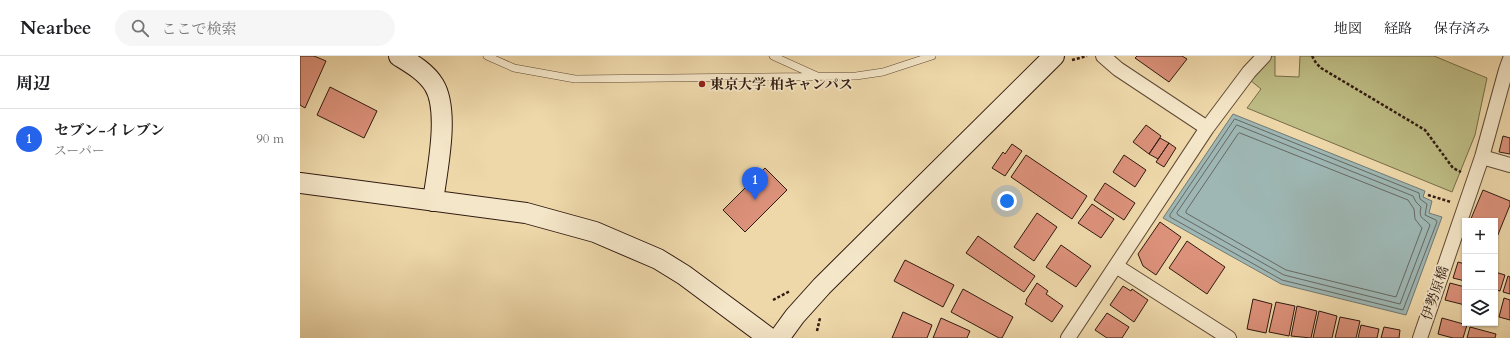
<!DOCTYPE html>
<html lang="ja">
<meta charset="utf-8">
<style>
:root{--surface:#fff;--page:#f6f6f6;--text:#202124;--muted:#757577;--line:#e0e0e0;--accent:#2563eb}
body{margin:0;font-family:Cardo,"Noto Serif JP",serif;background:var(--page);color:var(--text)}
.controls{position:absolute;right:12px;bottom:12px;display:grid;overflow:hidden;border-radius:0px;box-shadow:0 1px 3px #0004}
.controls button{width:36px;height:36px;display:grid;place-items:center;padding:0;border:0;border-bottom:1px solid var(--line);background:var(--surface);color:var(--text);font:20px sans-serif}
.you{position:absolute;left:707px;top:145px;width:14px;height:14px;margin:-10px;border:3px solid #fff;border-radius:50%;background:#1a73e8;box-shadow:0 0 0 6px #1a73e833}
.badge{display:grid;place-items:center;width:26px;height:26px;border-radius:50%;background:var(--accent);color:#fff;font-size:13px;font-weight:700}
.pin{position:absolute;translate:-50% -33px;filter:drop-shadow(0 1px 2px #0008)}
.pin::after{content:'';position:absolute;top:21px;width:14px;height:12px;background:inherit;clip-path:polygon(0 0,100% 0,50% 100%)}
.list{margin:0;padding:0;list-style:none}
h2{display:flex;justify-content:space-between;align-items:center;height:52px;margin:0;padding:0 16px;font-size:17px}
h2 small{font-size:13px;font-weight:400;color:var(--muted)}
.list li{display:grid;grid-template-columns:26px 1fr auto;gap:12px;align-items:center;box-sizing:border-box;height:60px;padding:0 16px;border-top:1px solid var(--line)}
.list b{display:block;font-size:15px;white-space:nowrap}
.list p{margin:0;font-size:13px;white-space:nowrap;color:var(--muted)}
.list em{font-size:13px;font-style:normal;color:var(--muted)}
.icon{flex:none;width:22px;height:22px;fill:none;stroke:currentColor;stroke-width:2;stroke-linecap:round;stroke-linejoin:round}
.map{position:relative;flex:none;width:1210px;height:282px;overflow:hidden}
header{display:flex;align-items:center;gap:24px;box-sizing:border-box;height:56px;padding:0 20px;background:var(--surface);border-bottom:1px solid var(--line)}
header strong{font-size:19px}
nav{display:flex;gap:22px;margin-inline-start:auto;font-size:14px}
.search{width:280px;height:36px;background:var(--page);display:flex;align-items:center;gap:10px;box-sizing:border-box;padding:0 14px;border-radius:22px;color:var(--muted);font-size:15px}
main{display:flex}
aside{flex:1;background:var(--surface)}
.map>svg:first-child{display:block}
</style>
<header>
<strong>Nearbee</strong>
<div class="search"><svg class="icon" aria-label="search" viewBox="0 0 24 24"><circle cx="10" cy="10" r="6"/><path d="M15 15l6 6"/></svg>ここで検索</div>
<nav><a>地図</a><a>経路</a><a>保存済み</a></nav>
</header>
<main>
<aside>
<h2>周辺<small></small></h2>
<ul class="list">
<li><span class="badge">1</span><div><b>セブン-イレブン</b><p>スーパー</p></div><em>90 m</em></li>
</ul>
</aside>
<div class="map">
<svg width="1210" height="282" viewBox="0 0 1210 282">
<rect width="100%" height="100%" fill="#eed8aa"/>
<filter id="stains"><feTurbulence type="fractalNoise" baseFrequency=".005" numOctaves="4"/><feColorMatrix values="0 0 0 0 .2 0 0 0 0 .09 0 0 0 0 .02 0 0 0 .5 -.17"/></filter>
<radialGradient id="worn" r=".72"><stop offset=".6" stop-color="#630" stop-opacity="0"/><stop offset="1" stop-color="#630" stop-opacity=".3"/></radialGradient>
<path fill="#bebd85" stroke="#776c4a" d="M969,0H975V20L999,21L1000,0H1134L1187,22L1175,79L1152,136L947,52L961,33L950,24Z"/>
<path fill="#9eb7b4" stroke="#727872" d="M933,58L1125,135L1123,141L1132,145L1129,157L1142,161L1106,259L981,228L863,162Z"/>
<g fill="none" stroke-linecap="round" stroke-linejoin="round">
<path stroke="#676862" stroke-width="1" d="M935,63L1119,137L1120,143L1127,148L1125,159L1136,164L1137,166L1103,254L982,224L870,161V159Z
M937,69L1113,140L1116,146L1121,151C1118,164 1124,161 1130,169L1100,248L984,219L878,159L877,157Z
M940,77L1108,144L1114,153L1115,163L1122,172L1096,241L986,214L886,157V155L938,78Z"/>
</g>
<path fill="#dc917a" stroke="#301a10" d="M0,0H14L26,5L5,52L0,49Z
M837,0H882L887,3L869,26L835,2Z
M30,31L77,55L64,82L17,59Z
M846,69L861,80L849,98L833,86Z
M1203,80L1210,82V98L1199,96Z
M860,82L869,87L858,103L849,98Z
M869,87L876,92L864,111L856,106Z
M712,88L722,95L705,120L692,112L703,96L705,98Z
M726,99L787,140L772,163L711,121Z
M824,99L846,114L835,131L813,116Z
M465,112L487,134L445,176L423,154Z
M805,127L835,147L824,164L794,144Z
M1183,134L1210,145V149L1197,181L1195,180V165H1170Z
M792,148L814,163L801,182L778,167Z
M737,157L757,171L734,205L714,191Z
M860,166L881,181L856,219L843,210L838,198Z
M678,180L735,220L724,236L666,197Z
M887,185L925,211L907,238L869,212Z
M761,189L791,210L776,231L746,211Z
M605,204L654,229L643,251L594,225Z
M1158,206L1165,208V225L1153,222Z
M1195,216L1205,219L1200,235L1195,234Z
M1208,220L1210,221V238L1203,236Z
M737,227L748,235L746,238L763,250L752,266L725,248L727,245L726,244Z
M1150,227L1165,231V249L1145,244Z
M823,230L831,235L832,233L848,244L834,266L810,249Z
M663,233L713,261L702,282H699L651,256Z
M1204,242L1210,244V264L1199,261Z
M953,243L972,248L966,277L947,273Z
M976,246L995,250L989,280L969,276Z
M997,250L1017,255L1011,282L991,280Z
M1019,255L1037,260L1032,282H1013Z
M603,256L632,269L627,282H592Z
M807,257L829,271L822,282H807L795,274Z
M1040,261L1060,265L1056,282H1035Z
M641,262L670,275L667,282H633Z
M1142,262L1167,269L1163,282H1153L1138,278Z
M1061,269L1079,273L1077,282H1058Z
M1084,271L1100,274L1099,282H1081Z
M1170,271L1196,278L1195,282H1167Z"/>
<g fill="none" stroke-linecap="round" stroke-linejoin="round">
<g stroke="#604a36" stroke-width="8">
<path id="lane" d="M187,0L214,12L275,23L556,20L583,16L632,0
M473,0L517,20"/>
</g>
<g stroke="#604a36" stroke-width="16">
<path id="street" d="M803,0L818,13L907,72
M1182,101L1210,109
M816,210L929,282
M768,282L907,72L949,16L964,0
M1120,282L1182,101L1206,14L1210,3"/>
</g>
<g stroke="#301a10" stroke-width="22">
<path id="secondary" d="M99,0C112,8 126,16 134,29C150,55 137,115 133,145
M0,127L226,157L295,176L358,203L384,219L469,282
M479,282L495,260L522,230L754,0"/>
</g>
<path stroke="#301a10" stroke-width="2.5" stroke-dasharray="3 2" stroke-linecap="butt" d="M1012,0L1016,7L1021,12L1125,74L1153,112L1161,116
M772,4L787,0
M1128,139L1151,146
M473,244L490,235
M517,275L520,262"/>
<use href="#lane" stroke="#f4e6c8" stroke-width="7"/>
<use href="#street" stroke="#f4e6c8" stroke-width="14"/>
<use href="#secondary" stroke="#f4e6c8" stroke-width="20"/>
</g>
<circle fill="#8f2418" stroke="#f4e6c8" stroke-width="1.5" cx="402" cy="28" r="4"/>
<g text-anchor="middle" dominant-baseline="central" stroke-width="3.5" stroke-linejoin="round" paint-order="stroke">
<g font-size="14" font-weight="bold" fill="#301a10" stroke="#f4e6c8" text-anchor="start">
<text x="410" y="28">東京大学 柏キャンパス</text>
</g>
<g font-size="14" fill="#301a10" stroke="#f4e6c8">
<text transform="translate(1135 237) rotate(-71)">伊勢原橋</text>
</g>
</g>
<rect width="100%" height="100%" filter="url(#stains)"/>
<rect width="100%" height="100%" fill="url(#worn)"/>
</svg>
<div class="controls">
<button>+</button>
<button>−</button>
<button><svg class="icon" aria-label="layers" viewBox="0 0 24 24"><path d="M12 4l9 5-9 5-9-5zM3 14l9 5 9-5"/></svg></button>
</div>
<div class="you"></div>
<div class="pin badge" style="left:455px;top:144px">1</div>
</div>
</main>
